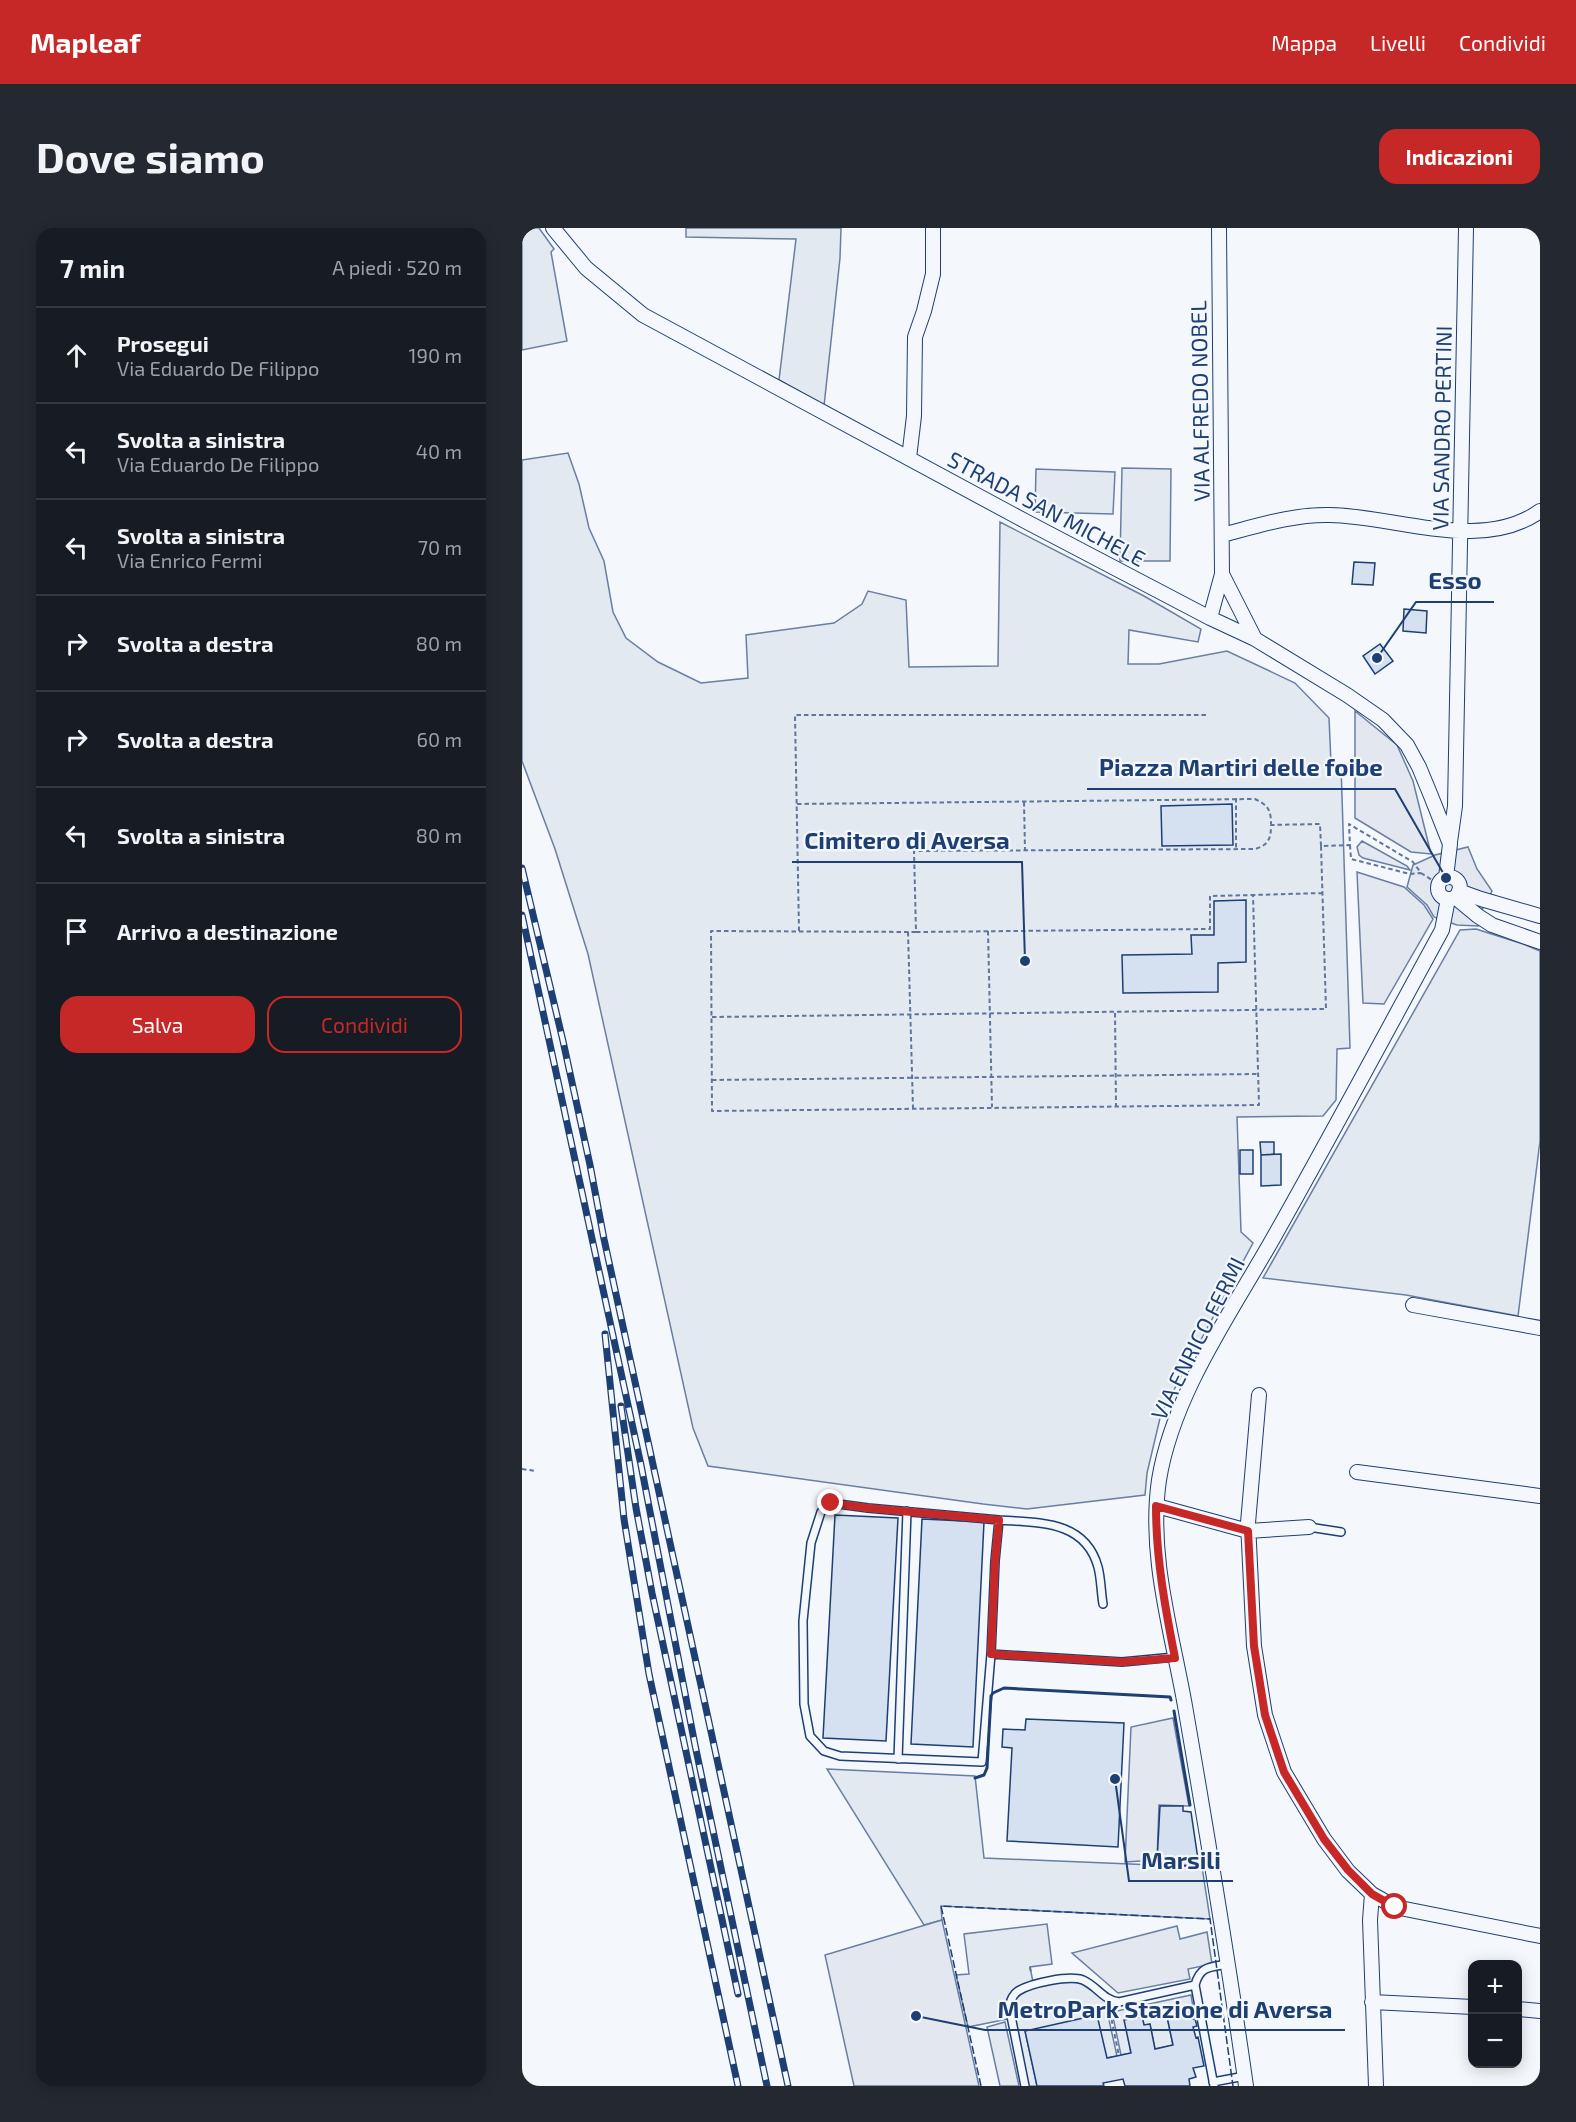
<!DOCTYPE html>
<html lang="it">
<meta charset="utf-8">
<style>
:root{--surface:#171b24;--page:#242831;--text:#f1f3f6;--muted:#9ea1a6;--line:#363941;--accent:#c62828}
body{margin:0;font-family:"Exo 2",sans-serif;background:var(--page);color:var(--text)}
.controls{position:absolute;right:18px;bottom:18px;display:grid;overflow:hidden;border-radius:12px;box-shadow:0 3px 15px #0003}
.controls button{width:54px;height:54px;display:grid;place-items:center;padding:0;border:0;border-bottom:2px solid var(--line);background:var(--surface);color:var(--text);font:30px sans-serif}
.stop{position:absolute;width:18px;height:18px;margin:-14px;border:4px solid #c62828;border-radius:50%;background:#fff}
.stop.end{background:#c62828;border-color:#fff;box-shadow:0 2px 6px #0008}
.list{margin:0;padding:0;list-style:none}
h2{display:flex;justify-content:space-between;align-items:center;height:78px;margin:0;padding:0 24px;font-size:26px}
h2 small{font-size:20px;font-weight:400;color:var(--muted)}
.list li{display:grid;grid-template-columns:39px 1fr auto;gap:18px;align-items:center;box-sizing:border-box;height:96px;padding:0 24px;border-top:2px solid var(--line)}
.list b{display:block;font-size:22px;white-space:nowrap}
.list p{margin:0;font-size:20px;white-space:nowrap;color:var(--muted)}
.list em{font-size:20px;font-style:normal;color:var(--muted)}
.actions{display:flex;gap:12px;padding:18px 24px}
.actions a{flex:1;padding:14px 0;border:2px solid var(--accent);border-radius:18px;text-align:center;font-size:21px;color:var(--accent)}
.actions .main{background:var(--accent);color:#fff}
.icon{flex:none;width:33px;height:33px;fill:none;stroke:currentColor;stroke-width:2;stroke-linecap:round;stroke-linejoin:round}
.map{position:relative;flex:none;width:1018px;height:1858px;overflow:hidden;border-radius:18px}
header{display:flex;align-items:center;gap:36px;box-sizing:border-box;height:84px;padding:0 30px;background:var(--accent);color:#fff}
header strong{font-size:28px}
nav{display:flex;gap:33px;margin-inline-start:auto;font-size:21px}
.intro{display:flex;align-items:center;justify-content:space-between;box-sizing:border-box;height:144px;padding:0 36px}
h1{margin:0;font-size:42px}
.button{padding:15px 27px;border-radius:18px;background:var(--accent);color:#fff;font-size:21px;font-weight:700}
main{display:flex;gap:36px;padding:0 36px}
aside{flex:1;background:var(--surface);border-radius:18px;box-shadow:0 3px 15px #0003}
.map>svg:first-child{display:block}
</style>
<header>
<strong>Mapleaf</strong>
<nav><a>Mappa</a><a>Livelli</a><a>Condividi</a></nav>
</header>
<div class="intro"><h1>Dove siamo</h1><a class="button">Indicazioni</a></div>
<main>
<aside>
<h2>7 min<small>A piedi · 520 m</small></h2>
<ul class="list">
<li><svg class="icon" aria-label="ahead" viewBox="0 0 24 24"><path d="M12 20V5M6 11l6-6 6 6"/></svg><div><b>Prosegui</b><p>Via Eduardo De Filippo</p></div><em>190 m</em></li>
<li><svg class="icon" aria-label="left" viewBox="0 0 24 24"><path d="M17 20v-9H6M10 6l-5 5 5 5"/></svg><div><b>Svolta a sinistra</b><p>Via Eduardo De Filippo</p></div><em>40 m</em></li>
<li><svg class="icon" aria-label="left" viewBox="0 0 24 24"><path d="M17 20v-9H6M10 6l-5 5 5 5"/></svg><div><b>Svolta a sinistra</b><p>Via Enrico Fermi</p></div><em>70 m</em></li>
<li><svg class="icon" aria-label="right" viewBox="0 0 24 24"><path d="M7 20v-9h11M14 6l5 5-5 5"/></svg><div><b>Svolta a destra</b></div><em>80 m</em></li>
<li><svg class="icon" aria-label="right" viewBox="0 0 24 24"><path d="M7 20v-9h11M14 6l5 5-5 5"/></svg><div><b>Svolta a destra</b></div><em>60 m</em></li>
<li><svg class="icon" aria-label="left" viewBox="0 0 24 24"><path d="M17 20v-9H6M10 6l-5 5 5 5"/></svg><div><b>Svolta a sinistra</b></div><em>80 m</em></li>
<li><svg class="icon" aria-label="arrive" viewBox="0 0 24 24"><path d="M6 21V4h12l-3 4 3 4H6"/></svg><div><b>Arrivo a destinazione</b></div></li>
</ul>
<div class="actions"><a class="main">Salva</a><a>Condividi</a></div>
</aside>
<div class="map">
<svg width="1018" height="1858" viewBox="0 0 1018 1858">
<rect width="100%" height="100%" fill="#f4f7fb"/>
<path fill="#e3e9f0" stroke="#687fa3" stroke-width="1.5" d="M0,0H17L32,21L29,24L45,113L0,122Z
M164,0H319L318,30L302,178L257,152L274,11L164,9Z
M46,225L57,256L67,300L82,333L91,384L104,410L136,434L179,455L226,450L224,407L312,395L340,376L346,363L384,372L387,439L476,438L478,294L622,368L679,401L676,414L607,402L606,436H637L705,423L773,455L807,490L809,535L819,537L828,820L815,821L814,872L801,888L715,889L719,1004L731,1015L639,1186L625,1245L623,1267L505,1281L461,1276L186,1238L171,1200L66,726L33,621L0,533V232Z
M600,240L649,241L648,333H598Z
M514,241L593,244L591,286L513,284Z
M840,613L885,638L888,642L841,630L837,627L835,619Z
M954,701L1001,716L1018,723V913L996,1088L884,1067L741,1050L938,702Z
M305,1541L453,1548L462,1630L680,1639L688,1691L419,1678L420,1692L402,1697Z
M525,1696L530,1736L508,1739L511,1754C492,1765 482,1767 486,1791L446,1799L434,1747L447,1746L442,1706Z
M543,1753L558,1755L588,1775L585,1783L595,1828L585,1830L503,1803L515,1858H506L489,1780C497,1758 523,1758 543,1753Z
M669,1767L673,1791L667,1788L664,1779L644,1784L651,1817L633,1821L628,1796L622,1797L620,1788L603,1792L609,1825L599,1827L590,1784Z
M483,1794L497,1858H478L465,1799Z"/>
<path fill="#e3e8f0" stroke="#687fa3" stroke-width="1.5" d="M833,483L875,517L891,553L909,626L889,624L833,590Z
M946,619L955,641L970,663L960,682L956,698L935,697L912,689L905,677L885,659L891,637L913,627Z
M835,644L882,659L902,677L911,691L862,776L841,775Z
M651,1490L667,1578L637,1577L635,1632L603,1634L609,1499Z
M420,1692L457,1858H332L303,1727Z
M655,1698L658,1711L685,1704L690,1736L666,1741L668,1751L596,1765L550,1725Z"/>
<path fill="#d5e0f0" stroke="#1d3f73" stroke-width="1.5" d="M832,334L853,335L851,357L830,356Z
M882,381L905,383L904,405L881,403Z
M858,416L871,433L853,446L841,428Z
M710,576L711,617L640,618L639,578Z
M724,672V734L696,735V764L601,765L600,727L670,726L669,707H692V673Z
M738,914H752V926L739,927Z
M718,922H731V946H718Z
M759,926V957L739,958V927Z
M313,1287L376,1290L364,1513L301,1510Z
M400,1291L462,1294L451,1519L389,1516Z
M504,1491L602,1495L596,1619L485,1613L490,1520L480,1519L481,1501L503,1502Z
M638,1578H661V1583L669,1584L677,1638L631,1636L632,1634H635Z
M665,1779L667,1788L670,1787L671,1791H673L675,1798L671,1799L674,1810L676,1809L682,1838L671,1840L674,1849L667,1851L668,1858H603L601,1851L581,1855L582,1858H515L503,1803L575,1787L585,1830L609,1825L602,1792L620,1788L622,1797L628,1796L633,1821L651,1817L644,1784Z"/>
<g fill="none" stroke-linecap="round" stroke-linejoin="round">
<g stroke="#1d3f73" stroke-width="10">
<path id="service" d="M477,1292C517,1295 563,1292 576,1339C579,1350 579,1364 581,1376
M787,1299L819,1304
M469,1426L460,1534L318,1528L302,1523L288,1508L282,1476L281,1393L289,1315L299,1284L309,1275L346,1280L477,1292L473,1333L469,1426L600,1434L653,1429
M376,1531L385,1283
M691,1854L723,1848
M503,1858L487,1778C489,1772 491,1766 496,1763C509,1755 547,1747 561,1752C575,1758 581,1772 597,1774L673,1757
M692,1858L673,1757C678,1738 688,1739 706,1736"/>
</g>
<g stroke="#1d3f73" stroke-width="16">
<path id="minor" d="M31,0L64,40L121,87L503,293L688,390L733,411L825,467L861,492L885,517L897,539L909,568L928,616L924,649
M387,230L392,188L393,109L402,83L411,46V0
M700,307C735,298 771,286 808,287C873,288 960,325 1018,283
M700,346L733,411
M688,390L700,346L697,0
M928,614L933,578L944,0
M916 660a11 11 0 1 1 22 0a11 11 0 1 1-22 0Z
M937,663L959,671L1018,688
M933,669L956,688L970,697L1018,714
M891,1077L1018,1100
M737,1167L726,1295L732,1418L743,1487L762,1544L802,1611L826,1643L850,1666L873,1679L1018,1708
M835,1244L1018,1268
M635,1278L726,1303L787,1299
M850,1666L848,1692L854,1858
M850,1774L951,1779
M996,1781L1018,1783
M724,1858C706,1731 685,1605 663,1478C650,1404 626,1328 637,1252C651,1165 711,1082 753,1007C810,906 865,803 920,702L926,671"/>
</g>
<path stroke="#5e769c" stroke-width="2" stroke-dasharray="4.5 3" stroke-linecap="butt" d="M714,570V621
M502,574L503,622
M275,576L733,571C746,577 749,582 749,596
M828,617L829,631L888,646L899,645
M799,618L798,596L749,597C749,610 747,617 733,621L392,623L394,704L189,703L190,883L737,877L731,667L801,665
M277,703L273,487H687
M466,703L470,879
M386,704L391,880
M394,704L688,701V668L731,667
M593,785L594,878
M190,789L804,781L799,618L828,617L827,596L891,634L899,645L910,652
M190,852L736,846
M0,1241L14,1243
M508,1739L509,1745
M588,1784L597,1828"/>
<use href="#service" stroke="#f4f7fb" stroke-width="7"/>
<use href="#minor" stroke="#f4f7fb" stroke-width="14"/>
<g stroke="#1d3f73" stroke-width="7">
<path id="rail" d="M0,640L41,813L68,937L82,1011L266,1858
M0,687L119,1237L173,1517L245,1858
M83,1106L102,1291L127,1446L216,1858
M99,1178L114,1280L130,1365L216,1766"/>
</g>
<use href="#rail" stroke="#f4f7fb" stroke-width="4.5" stroke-dasharray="14" stroke-linecap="butt"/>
<path stroke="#1d3f73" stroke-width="1.5" stroke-dasharray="8 3" stroke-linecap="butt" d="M459,1858L419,1678L688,1691L711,1858"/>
<path stroke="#1d3f73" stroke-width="3" d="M652,1483L668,1577
M453,1550L462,1547L465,1540L469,1468L471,1465L482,1460L648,1469L649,1472"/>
</g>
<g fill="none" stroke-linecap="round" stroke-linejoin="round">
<path stroke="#c62828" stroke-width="8" d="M309,1275L346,1280L477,1292L473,1333L469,1426L600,1434L653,1430C643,1379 634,1330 634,1278L726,1303L732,1418L743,1487L762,1544L802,1611L826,1642L850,1666L873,1679"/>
</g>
<g text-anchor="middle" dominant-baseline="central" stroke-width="4.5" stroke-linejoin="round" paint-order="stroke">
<g font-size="22" fill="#1d3f73" stroke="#f4f7fb">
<text transform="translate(677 173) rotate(-91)">VIA ALFREDO NOBEL</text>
<text transform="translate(919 200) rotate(-89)">VIA SANDRO PERTINI</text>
<text transform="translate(525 280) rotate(28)">STRADA SAN MICHELE</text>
<text transform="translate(675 1110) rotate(-63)">VIA ENRICO FERMI</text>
</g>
</g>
<path fill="none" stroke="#1d3f73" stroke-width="2" d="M855 430L894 374H972M924 650L873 561H565M503 733L500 634H270M593 1551L607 1653H711M394 1788L463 1802H823"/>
<g fill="#1d3f73" stroke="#f4f7fb" stroke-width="2">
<circle cx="855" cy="430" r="6"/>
<circle cx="924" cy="650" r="6"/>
<circle cx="503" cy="733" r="6"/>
<circle cx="593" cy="1551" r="6"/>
<circle cx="394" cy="1788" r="6"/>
</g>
<g font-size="24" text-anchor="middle" font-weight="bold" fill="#1d3f73" stroke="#f4f7fb" stroke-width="4.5" stroke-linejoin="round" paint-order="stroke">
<text x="933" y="361">Esso</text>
<text x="719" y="548">Piazza Martiri delle foibe</text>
<text x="385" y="621">Cimitero di Aversa</text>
<text x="659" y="1641">Marsili</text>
<text x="643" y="1790">MetroPark Stazione di Aversa</text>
</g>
</svg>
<div class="controls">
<button>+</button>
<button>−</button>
</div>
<div class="stop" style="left:873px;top:1679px"></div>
<div class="stop end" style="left:309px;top:1275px"></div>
</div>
</main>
